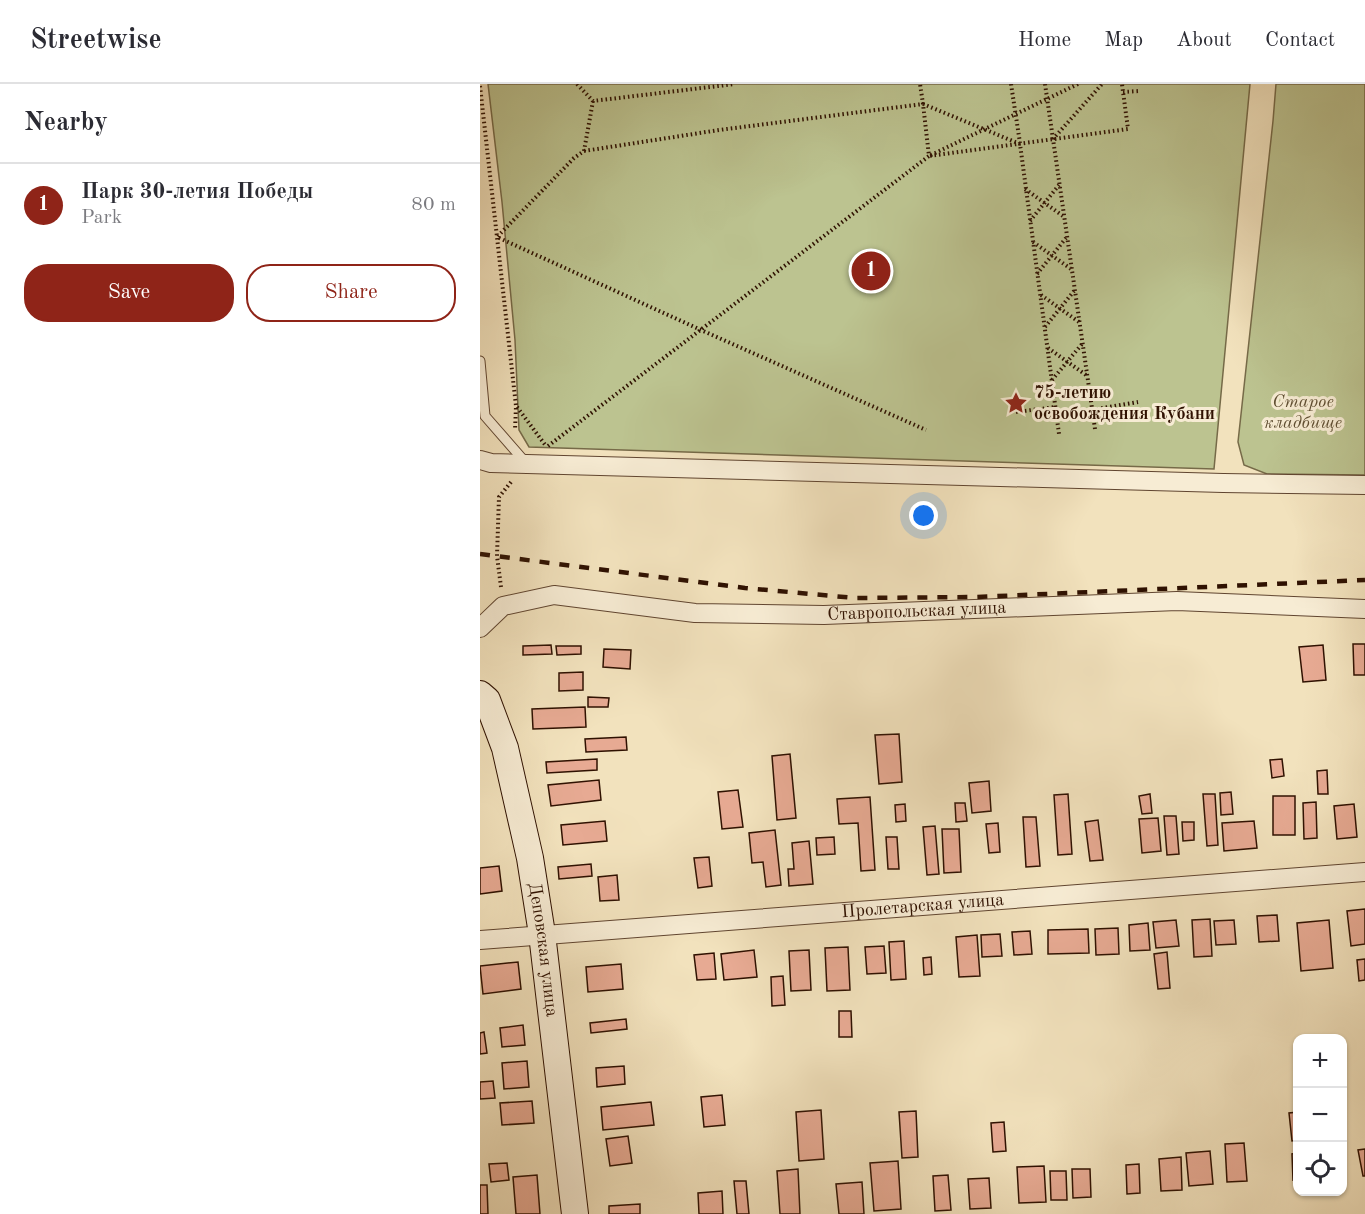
<!DOCTYPE html>
<meta charset="utf-8">
<style>
:root{--surface:#fff;--page:#f2f2f3;--text:#2b2b33;--muted:#7c7c81;--line:#e1e1e2;--accent:#8f2418}
body{margin:0;font-family:"Old Standard TT",serif;background:var(--page);color:var(--text)}
.controls{position:absolute;right:18px;bottom:18px;display:grid;overflow:hidden;border-radius:12px;box-shadow:0 2px 4px #0004}
.controls button{width:54px;height:54px;display:grid;place-items:center;padding:0;border:0;border-bottom:2px solid var(--line);background:var(--surface);color:var(--text);font:30px sans-serif}
.you{position:absolute;left:444px;top:432px;width:21px;height:21px;margin:-15px;border:4px solid #fff;border-radius:50%;background:#1a73e8;box-shadow:0 0 0 9px #1a73e833}
.badge{display:grid;place-items:center;width:39px;height:39px;border-radius:50%;background:var(--accent);color:#fff;font-size:20px;font-weight:700}
.pin{position:absolute;translate:-50% -50%;border:3px solid #fff;box-shadow:0 2px 6px #0006}
.list{margin:0;padding:0;list-style:none}
h2{display:flex;justify-content:space-between;align-items:center;height:78px;margin:0;padding:0 24px;font-size:26px}
h2 small{font-size:20px;font-weight:400;color:var(--muted)}
.list li{display:grid;grid-template-columns:39px 1fr auto;gap:18px;align-items:center;box-sizing:border-box;height:84px;padding:0 24px;border-top:2px solid var(--line)}
.list b{display:block;font-size:22px;white-space:nowrap}
.list p{margin:0;font-size:20px;white-space:nowrap;color:var(--muted)}
.list em{font-size:20px;font-style:normal;color:var(--muted)}
.actions{display:flex;gap:12px;padding:18px 24px}
.actions a{flex:1;padding:14px 0;border:2px solid var(--accent);border-radius:24px;text-align:center;font-size:21px;color:var(--accent)}
.actions .main{background:var(--accent);color:#fff}
.icon{flex:none;width:33px;height:33px;fill:none;stroke:currentColor;stroke-width:2;stroke-linecap:round;stroke-linejoin:round}
.map{position:relative;flex:none;width:885px;height:1130px;overflow:hidden}
header{display:flex;align-items:center;gap:36px;box-sizing:border-box;height:84px;padding:0 30px;background:var(--surface);border-bottom:2px solid var(--line)}
header strong{font-size:28px}
nav{display:flex;gap:33px;margin-inline-start:auto;font-size:21px}
main{display:flex}
aside{flex:1;background:var(--surface)}
.map>svg:first-child{display:block}
</style>
<header>
<strong>Streetwise</strong>
<nav><a>Home</a><a>Map</a><a>About</a><a>Contact</a></nav>
</header>
<main>
<aside>
<h2>Nearby<small></small></h2>
<ul class="list">
<li><span class="badge">1</span><div><b>Парк 30-летия Победы</b><p>Park</p></div><em>80 m</em></li>
</ul>
<div class="actions"><a class="main">Save</a><a>Share</a></div>
</aside>
<div class="map">
<svg width="885" height="1130" viewBox="0 0 885 1130">
<rect width="100%" height="100%" fill="#f2e2bd"/>
<filter id="stains"><feTurbulence type="fractalNoise" baseFrequency=".00333" numOctaves="4"/><feColorMatrix values="0 0 0 0 .2 0 0 0 0 .09 0 0 0 0 .02 0 0 0 .5 -.17"/></filter>
<radialGradient id="worn" r=".72"><stop offset=".6" stop-color="#630" stop-opacity="0"/><stop offset="1" stop-color="#630" stop-opacity=".3"/></radialGradient>
<path fill="#bcc390" stroke="#766a48" stroke-width="1.5" d="M8,0H770L734,385L49,363L39,346L35,256L22,118Z
M796,0H885V391L787,390L764,381L758,358L793,37Z"/>
<path fill="#e7aa93" stroke="#2f1101" stroke-width="1.5" d="M873,560H885V591H874Z
M71,561L72,570L43,571V562Z
M843,561L846,596L823,598L819,563Z
M76,562H101V570L77,571Z
M124,565L151,566L150,585L123,583Z
M103,588V606L79,607V589Z
M108,613L129,614L128,623H108Z
M105,623L106,643L53,645L52,625Z
M419,650L422,698L399,700L395,651Z
M146,653L147,666L106,668L105,655Z
M310,670L316,734L297,736L292,672Z
M117,675V686L67,689L66,678Z
M802,675L804,692L792,694L790,676Z
M847,686L848,710H838L837,687Z
M119,696L121,716L71,722L68,701Z
M509,697L511,727L492,729L489,699Z
M258,706L263,743L242,745L238,708Z
M751,708L753,730L741,731L740,709Z
M588,710L592,770L578,771L574,711Z
M670,710L672,729L662,730L659,712Z
M723,710H735L738,761L727,762Z
M793,712H815V751H793Z
M390,713L395,786L381,787L378,739L359,740L357,715Z
M836,718L837,754L824,755L823,719Z
M475,719H485L487,737L476,738Z
M425,720L426,737L416,738L415,721Z
M874,720L877,753L857,755L854,722Z
M684,732H696L699,770L687,771Z
M543,733H556L560,782L546,783Z
M678,734L681,767L662,769L659,735Z
M618,736L623,776L610,777L605,738Z
M125,737L127,757L83,761L81,741Z
M774,737L777,764L744,767L742,739Z
M702,738H714V756L703,757Z
M518,739L520,768L509,769L506,740Z
M455,742L459,790L447,791L443,743Z
M462,745H479L481,788L464,789Z
M295,746L301,801L286,803L283,778L272,779L269,749Z
M354,753L355,770L337,771L336,754Z
M406,753H417L419,785H408Z
M329,757L333,800L309,802L308,785H314L312,759Z
M229,773L232,802L218,804L214,774Z
M111,780L112,792L79,795L78,783Z
M19,782L22,807L0,810V784Z
M137,791L139,816L120,817L118,793Z
M885,825V860L871,862L867,827Z
M797,831L799,857L779,858L777,832Z
M730,835L732,872L714,873L712,836Z
M696,836L699,862L676,864L673,838Z
M754,836L756,860L736,861L734,837Z
M849,836L853,884L821,887L817,839Z
M668,839L670,866L650,867L649,841Z
M638,844L639,870L616,871L615,845Z
M608,845L609,869L568,870V846Z
M550,847L552,870L534,871L532,848Z
M520,850L522,872L502,873L501,851Z
M497,851L500,892L479,893L476,853Z
M424,857L426,895L411,896L409,858Z
M404,862L406,889L387,890L385,863Z
M368,863L370,906L347,907L345,864Z
M274,866L277,893L244,896L241,870Z
M329,866L331,906L311,907L309,867Z
M687,868L690,904L678,905L674,870Z
M234,869L236,895L217,896L214,871Z
M451,873L452,890L444,891L443,874Z
M885,875V896L879,897L877,876Z
M38,878L41,905L3,910L0,882Z
M141,880L143,905L108,908L106,883Z
M303,892L305,921L292,922L291,893Z
M359,927H371L372,953H359Z
M146,935L147,945L111,949L110,939Z
M43,941L45,961L22,963L20,944Z
M4,948L7,969L0,970V949Z
M47,977L49,1003L24,1005L22,979Z
M144,982L145,1000L117,1003L116,984Z
M13,997L15,1014L0,1015V998Z
M242,1011L245,1041L224,1043L221,1013Z
M52,1017L54,1039L22,1041L20,1019Z
M171,1018L174,1041L123,1046L121,1023Z
M341,1026L344,1075L319,1077L316,1028Z
M436,1027L438,1073L422,1074L419,1028Z
M818,1028V1056L812,1057L809,1029Z
M524,1038L526,1067L513,1068L511,1039Z
M148,1052L152,1079L130,1082L126,1055Z
M764,1059L767,1097L747,1098L745,1060Z
M885,1065V1092H883L878,1066Z
M730,1067L733,1100L709,1102L706,1069Z
M818,1069V1095L813,1096L812,1070Z
M701,1073L702,1106L681,1107L679,1075Z
M418,1077L421,1125L394,1127L390,1079Z
M27,1079L29,1096L11,1098L9,1080Z
M659,1080L660,1109L647,1110L646,1081Z
M564,1082L566,1118L539,1119L537,1083Z
M318,1085L320,1130H300L297,1087Z
M592,1085H610L611,1113L593,1114Z
M570,1087H586L587,1116H571Z
M57,1091L60,1130H36L33,1093Z
M468,1091L471,1126L455,1127L453,1092Z
M509,1094L511,1124L490,1125L488,1095Z
M254,1097H266L269,1130H257Z
M382,1098L384,1130H359L356,1100Z
M0,1101H7L8,1130H0Z
M242,1107L243,1130H219L218,1109Z
M160,1120V1130H129V1122Z"/>
<g fill="none" stroke-linecap="round" stroke-linejoin="round">
<g stroke="#604530" stroke-width="11">
<path id="service" d="M0,277L5,332L46,379"/>
</g>
<g stroke="#604530" stroke-width="20">
<g id="minor">
<path d="M0,376L11,379L47,380L743,399L885,401"/>
<path id="s1" d="M0,544L23,522L74,511L215,529L344,531L697,517L885,525"/>
<path id="s2" d="M0,856L885,788"/>
</g>
</g>
<g stroke="#2f1101" stroke-width="28">
<g id="secondary">
<path id="s3" d="M0,610L7,616L25,664L50,774L62,850L95,1130"/>
</g>
</g>
<path stroke="#2f1101" stroke-width="4" stroke-dasharray="1.5 3" stroke-linecap="butt" d="M97,0L113,17L255,0
M531,0L540,59
M565,0L573,55
M598,0L449,72L648,45L642,0
M0,2L36,322L35,346
M643,8L659,7
M113,17L104,67L94,74L17,153L221,246L446,346
M104,67L239,46L443,20L440,0
M545,105L583,132
M550,137L579,101
M553,158L591,185
M557,190L586,154
M561,211L599,238
M565,243L594,207
M568,264L606,291
M572,296L602,260
M37,323L66,362
M536,328L576,323
M577,332L658,318
M615,345L573,55L622,0
M68,362L449,72L443,20L540,60L579,350
M21,503L17,472L19,413L31,398"/>
<use href="#service" stroke="#f7ecd4" stroke-width="9"/>
<use href="#minor" stroke="#f7ecd4" stroke-width="18"/>
<use href="#secondary" stroke="#f7ecd4" stroke-width="26"/>
<path stroke="#2f1101" stroke-width="4.5" stroke-dasharray="10 10" stroke-linecap="butt" d="M0,470L265,504L375,514L497,513L885,496"/>
</g>
<defs>
<g id="sight-bare" transform="scale(1.8)"><path d="M0-6L1.8-2.2L6-1.7L2.9 1.2L3.7 5.4L0 3.3L-3.7 5.4L-2.9 1.2L-6-1.7L-1.8-2.2Z" fill="#8f2418" stroke="#f7ecd4" stroke-width="2.5" paint-order="stroke"/></g>
</defs>
<g fill-rule="evenodd">
<use href="#sight-bare" x="536" y="319"/>
</g>
<g text-anchor="middle" dominant-baseline="central" stroke-width="6" stroke-linejoin="round" paint-order="stroke">
<g font-size="18" font-weight="bold" fill="#2f1101" stroke="#f7ecd4" text-anchor="start">
<text x="554" y="309">75-летию<tspan x="554" dy="21">освобождения Кубани</tspan></text>
</g>
<g font-size="18" font-style="italic" fill="#604f33" stroke="#f7ecd4">
<text x="823" y="318">Старое<tspan x="823" dy="21">кладбище</tspan></text>
</g>
<g font-size="18" fill="#2f1101" stroke="#f7ecd4">
<text stroke="none"><textPath href="#s1" startOffset="448">Ставропольская улица</textPath></text>
<text stroke="none"><textPath href="#s2" startOffset="444">Пролетарская улица</textPath></text>
<text stroke="none"><textPath href="#s3" startOffset="266">Деповская улица</textPath></text>
</g>
</g>
<rect width="100%" height="100%" filter="url(#stains)"/>
<rect width="100%" height="100%" fill="url(#worn)"/>
</svg>
<div class="controls">
<button>+</button>
<button>−</button>
<button><svg class="icon" aria-label="locate" viewBox="0 0 24 24"><circle cx="12" cy="12" r="6"/><path d="M12 2v4M12 18v4M2 12h4M18 12h4"/></svg></button>
</div>
<div class="you"></div>
<div class="pin badge" style="left:391px;top:187px">1</div>
</div>
</main>
